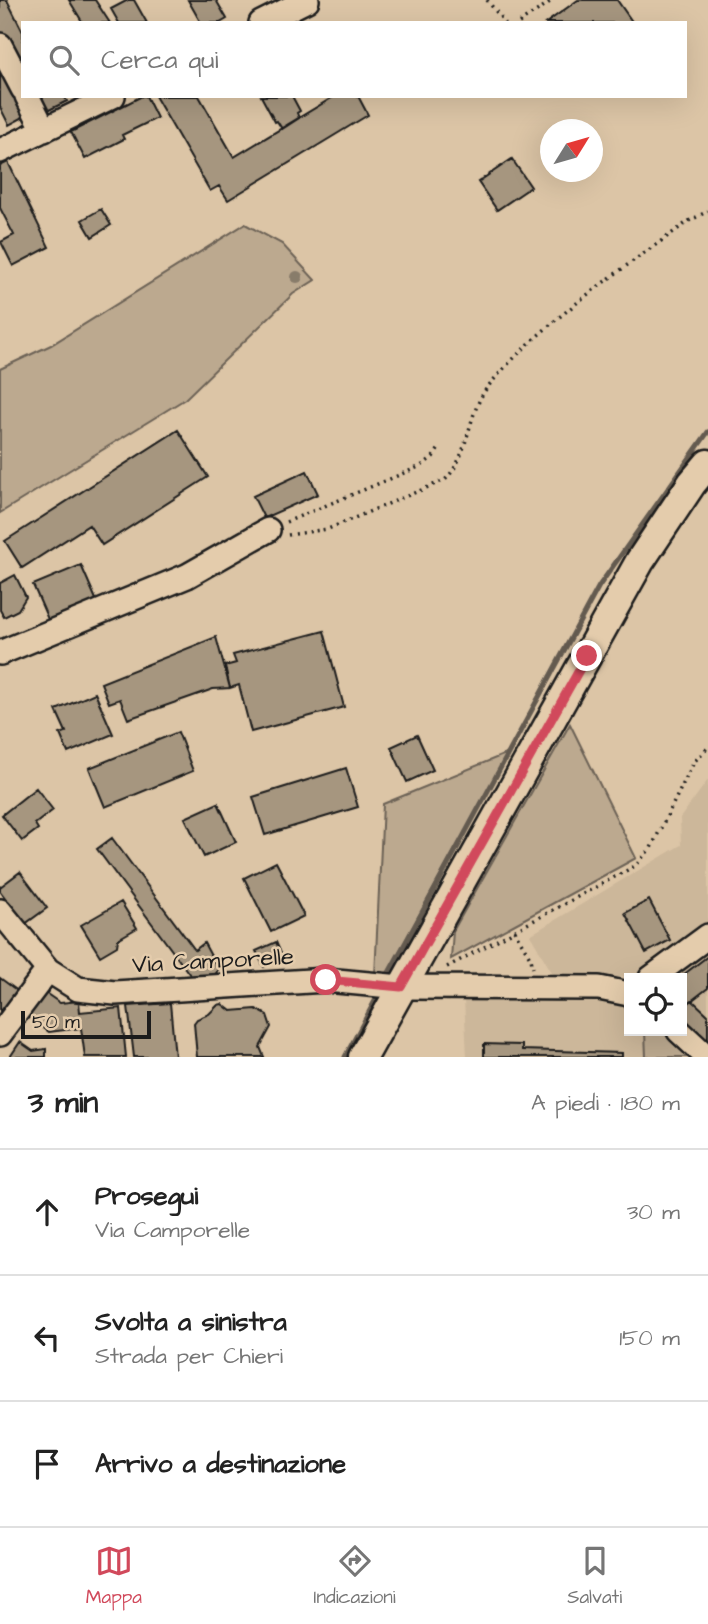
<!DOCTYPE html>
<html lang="it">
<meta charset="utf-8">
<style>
:root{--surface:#fff;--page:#f6f6f6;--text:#222;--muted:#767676;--line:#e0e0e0;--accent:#d1495b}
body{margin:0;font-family:"Architects Daughter",sans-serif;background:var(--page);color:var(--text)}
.controls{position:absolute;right:21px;bottom:21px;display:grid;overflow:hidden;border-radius:0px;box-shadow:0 7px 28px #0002}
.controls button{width:63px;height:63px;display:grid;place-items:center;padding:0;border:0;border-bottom:2px solid var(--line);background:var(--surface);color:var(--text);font:35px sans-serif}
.compass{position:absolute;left:540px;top:119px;width:63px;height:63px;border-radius:50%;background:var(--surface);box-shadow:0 7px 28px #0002;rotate:53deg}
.scale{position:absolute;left:21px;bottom:18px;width:130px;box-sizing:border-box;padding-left:7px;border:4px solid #1c1c1c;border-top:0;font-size:19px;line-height:24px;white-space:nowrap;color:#1c1c1c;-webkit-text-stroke:5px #e4ccac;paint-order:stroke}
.stop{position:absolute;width:21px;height:21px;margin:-16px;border:5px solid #d1495b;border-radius:50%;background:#fff}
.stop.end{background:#d1495b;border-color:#fff;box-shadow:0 2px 7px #0008}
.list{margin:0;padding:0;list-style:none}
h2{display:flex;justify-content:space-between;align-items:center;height:91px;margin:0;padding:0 28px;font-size:30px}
h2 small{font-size:23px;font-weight:400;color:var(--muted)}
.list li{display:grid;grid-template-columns:46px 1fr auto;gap:21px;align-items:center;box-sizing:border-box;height:126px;padding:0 28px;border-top:2px solid var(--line)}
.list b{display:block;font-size:26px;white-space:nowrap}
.list p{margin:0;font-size:23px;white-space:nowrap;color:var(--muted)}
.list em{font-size:23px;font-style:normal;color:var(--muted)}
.icon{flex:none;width:38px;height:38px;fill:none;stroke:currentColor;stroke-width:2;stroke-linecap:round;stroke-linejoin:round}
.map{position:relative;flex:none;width:708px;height:1057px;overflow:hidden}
.search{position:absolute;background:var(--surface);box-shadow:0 7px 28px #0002;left:21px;right:21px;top:21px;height:77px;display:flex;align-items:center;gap:18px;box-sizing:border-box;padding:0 24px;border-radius:0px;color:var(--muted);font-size:26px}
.sheet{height:469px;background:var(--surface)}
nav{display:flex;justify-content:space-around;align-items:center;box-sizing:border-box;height:98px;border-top:2px solid var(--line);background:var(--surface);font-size:19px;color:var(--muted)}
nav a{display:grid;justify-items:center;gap:4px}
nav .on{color:var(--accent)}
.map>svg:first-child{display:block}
</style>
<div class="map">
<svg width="708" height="1057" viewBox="0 0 708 1057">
<rect width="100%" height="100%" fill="#dcc5a6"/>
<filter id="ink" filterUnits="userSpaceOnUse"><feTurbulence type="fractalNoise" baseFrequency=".0143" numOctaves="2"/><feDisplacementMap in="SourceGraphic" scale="14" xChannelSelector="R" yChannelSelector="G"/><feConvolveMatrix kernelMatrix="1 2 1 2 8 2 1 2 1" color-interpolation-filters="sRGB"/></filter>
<g filter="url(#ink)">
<path fill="#ccb79a" d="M708,780V1048L682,1023V978L554,976L530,935L681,845L680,818Z
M464,999L594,1001L629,1008V1031H645L646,1057H467Z"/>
<path fill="#bca98f" stroke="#6c6256" stroke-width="2" d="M245,224L282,244L315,280L293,294L185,399L0,513V369L51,345Z
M570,724L636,858L451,959L453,931Z
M508,753L387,973L375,976L383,804Z
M645,1031H671L697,1057H646Z"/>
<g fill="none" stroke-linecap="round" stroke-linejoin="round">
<path stroke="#635a50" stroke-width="5" d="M391,970L599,586L708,432
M345,1057L376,999"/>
</g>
<path fill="#a6967f" stroke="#1c1c1c" stroke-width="2" d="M0,0H7L23,32V82L0,37Z
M69,0H95L110,23H83Z
M128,0H134L147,23H119L111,9Z
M188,0H216L227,19L220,23H201Z
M578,0H617L633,23H546Z
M0,52L31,113L9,125L0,107Z
M30,96H64L67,101L39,115Z
M142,96H146L157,118L122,135L124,139L85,159L71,132Z
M155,96H199L234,157L335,96H358L368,115L228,200L219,186L210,191Z
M261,96H292L300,111L297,113L299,118L282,129L277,121L275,122Z
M512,159L531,187L497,210L478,182Z
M8,162L49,247L13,266L1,242L14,235L0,208V166Z
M101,209L111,225L92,237L82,220Z
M178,430L208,477L102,545L89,525L22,568L5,541Z
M307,471L318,494L264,518L253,496Z
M81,565L98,604L50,624L33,585Z
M15,575L26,597L18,610L4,617L0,610V583Z
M324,631L344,707L251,732L239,685L230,688L225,666L236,663L233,655Z
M216,637L230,688L213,689L128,719L120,699L109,703L101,683Z
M95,693L113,734L68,753L60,734L66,732L56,710Z
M178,732L193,771L105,807L89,768Z
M417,735L433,770L407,782L391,747Z
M346,768L358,807L265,835L253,797Z
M36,788L53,810L35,824L38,829L22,841L2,815Z
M218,803L236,842L204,857L185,818Z
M112,838L195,950L204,943L218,969L214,978L193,979L97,849Z
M276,862L304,916L271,932L244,878Z
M20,872L47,908L25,924L0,891V887Z
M649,900L670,940L646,953L625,913Z
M121,902L137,928L118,939L117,946L100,956L81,925Z
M276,942L283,958L264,967L256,951Z
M708,956V988L682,1008V978H679Z
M0,978L19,992L0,1016Z
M44,992L60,1003L79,1001L80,1012L121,1008L126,1057H85L81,1028L49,1032L27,1016Z
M692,1000L708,1015V1044L682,1020V1008Z
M170,1003L175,1057H134L128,1006Z
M222,1004L231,1011L256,1009L267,1015L271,1027L260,1047L264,1057H197L194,1023L197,1019L209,1014L218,1005Z
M20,1042L33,1051L46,1049V1057H10Z
M484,1044L522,1045V1050L622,1053V1057H484Z"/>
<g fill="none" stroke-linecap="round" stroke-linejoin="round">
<g stroke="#1c1c1c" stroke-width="28">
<path id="minor" d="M261,23L307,0
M0,45L23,89
M27,96L44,130
M0,151L113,96
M0,653L187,576L268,530
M0,911L48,970L78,989L115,993L326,980L401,987L599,988L629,994
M651,978L708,936
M679,1031L707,1057
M0,1034L48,970"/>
</g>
<g stroke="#1c1c1c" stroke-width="33">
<path id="major" d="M363,1057L640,561L692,483L708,464"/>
</g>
<path stroke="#1c1c1c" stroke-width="3.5" stroke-dasharray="2 5" stroke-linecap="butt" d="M487,0L505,23
M519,23L553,0
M286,522L421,466L433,457L440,447
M288,535L328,529L445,480C471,454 466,412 490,384C546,319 620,271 689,221L708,211
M514,930L531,959L533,968
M447,967L635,866L651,848L694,762L708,747"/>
<use href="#minor" stroke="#e4ccac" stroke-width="23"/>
<use href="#major" stroke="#e4ccac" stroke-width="28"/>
</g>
<circle fill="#887b6a" cx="297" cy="277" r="6"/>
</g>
<g fill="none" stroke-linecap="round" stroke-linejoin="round" filter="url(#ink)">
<path stroke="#d1495b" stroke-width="9" d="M326,980L401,987L587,656"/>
</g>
<g text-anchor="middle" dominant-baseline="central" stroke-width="5" stroke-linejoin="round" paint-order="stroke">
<g font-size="24" fill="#1c1c1c" stroke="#e4ccac">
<text transform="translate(213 961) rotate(-3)">Via Camporelle</text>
</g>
</g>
</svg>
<div class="controls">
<button><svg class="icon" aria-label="locate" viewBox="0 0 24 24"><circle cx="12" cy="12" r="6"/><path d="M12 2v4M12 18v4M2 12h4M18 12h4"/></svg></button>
</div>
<svg class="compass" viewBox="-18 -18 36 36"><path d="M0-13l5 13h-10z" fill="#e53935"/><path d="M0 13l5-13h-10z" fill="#767676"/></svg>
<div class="scale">50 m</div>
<div class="stop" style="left:326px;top:980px"></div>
<div class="stop end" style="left:587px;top:656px"></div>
<div class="search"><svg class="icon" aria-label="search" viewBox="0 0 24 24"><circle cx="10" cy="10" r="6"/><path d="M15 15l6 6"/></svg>Cerca qui</div>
</div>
<section class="sheet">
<h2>3 min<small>A piedi · 180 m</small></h2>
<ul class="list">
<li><svg class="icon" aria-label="ahead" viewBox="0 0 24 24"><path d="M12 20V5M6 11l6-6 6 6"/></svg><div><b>Prosegui</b><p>Via Camporelle</p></div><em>30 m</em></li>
<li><svg class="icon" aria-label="left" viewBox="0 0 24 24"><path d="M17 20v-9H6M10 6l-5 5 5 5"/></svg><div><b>Svolta a sinistra</b><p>Strada per Chieri</p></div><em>150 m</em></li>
<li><svg class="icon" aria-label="arrive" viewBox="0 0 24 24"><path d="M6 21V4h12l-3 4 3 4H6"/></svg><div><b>Arrivo a destinazione</b></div></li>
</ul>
</section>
<nav>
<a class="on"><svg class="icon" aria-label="map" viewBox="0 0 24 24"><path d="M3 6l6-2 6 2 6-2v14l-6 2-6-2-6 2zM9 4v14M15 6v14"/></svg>Mappa</a>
<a><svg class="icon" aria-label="directions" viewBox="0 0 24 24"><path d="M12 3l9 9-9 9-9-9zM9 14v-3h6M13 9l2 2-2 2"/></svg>Indicazioni</a>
<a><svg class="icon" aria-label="saved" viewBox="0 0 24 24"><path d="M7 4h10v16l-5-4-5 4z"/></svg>Salvati</a>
</nav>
